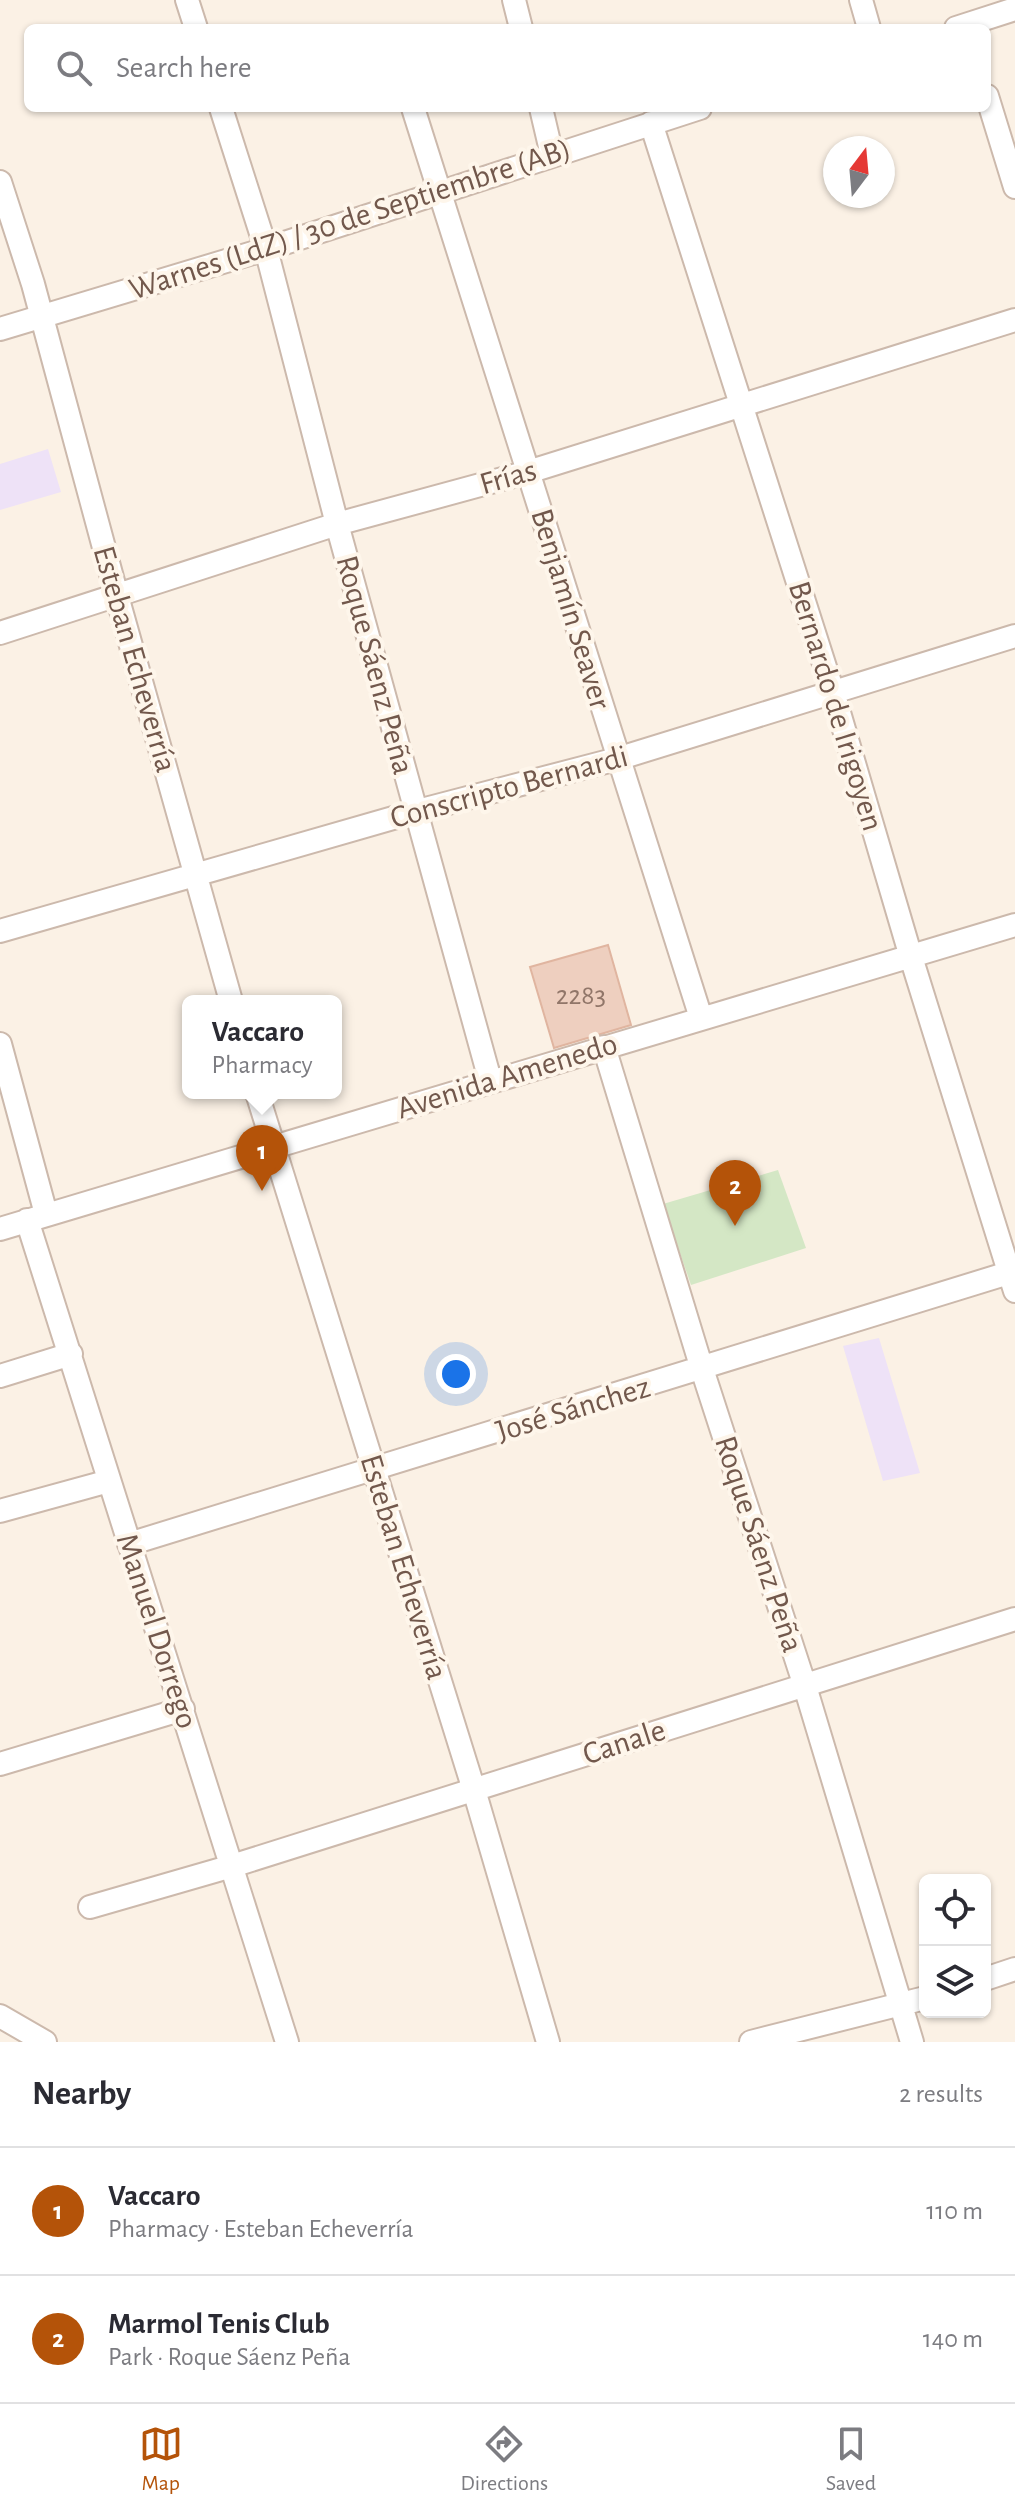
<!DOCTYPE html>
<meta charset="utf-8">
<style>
:root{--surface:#fff;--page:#f2f2f3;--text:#2b2b33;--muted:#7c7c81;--line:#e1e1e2;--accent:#b45309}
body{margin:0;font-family:"Alegreya Sans",sans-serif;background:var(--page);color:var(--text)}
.controls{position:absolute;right:24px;bottom:24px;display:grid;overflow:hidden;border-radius:12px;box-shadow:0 2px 6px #0004}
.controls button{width:72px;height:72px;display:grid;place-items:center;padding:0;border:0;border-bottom:2px solid var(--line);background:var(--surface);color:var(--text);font:40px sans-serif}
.compass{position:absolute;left:823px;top:136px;width:72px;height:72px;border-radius:50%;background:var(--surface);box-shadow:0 2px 6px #0004;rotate:16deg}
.you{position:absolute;left:456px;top:1374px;width:28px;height:28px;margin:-20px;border:6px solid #fff;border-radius:50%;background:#1a73e8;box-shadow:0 0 0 12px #1a73e833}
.badge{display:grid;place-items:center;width:52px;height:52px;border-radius:50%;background:var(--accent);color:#fff;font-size:26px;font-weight:700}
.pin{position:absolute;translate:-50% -66px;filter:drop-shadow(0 2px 4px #0008)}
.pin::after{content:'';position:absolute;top:42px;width:28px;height:24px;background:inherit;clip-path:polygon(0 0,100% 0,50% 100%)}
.popup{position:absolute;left:182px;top:995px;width:160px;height:104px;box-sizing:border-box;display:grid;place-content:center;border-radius:12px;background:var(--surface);filter:drop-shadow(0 2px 6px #0005);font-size:26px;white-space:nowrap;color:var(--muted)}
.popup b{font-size:30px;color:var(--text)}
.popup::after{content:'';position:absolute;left:50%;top:100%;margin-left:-16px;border:16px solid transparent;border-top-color:var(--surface)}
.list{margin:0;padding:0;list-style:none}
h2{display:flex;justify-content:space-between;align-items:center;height:104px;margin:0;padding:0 32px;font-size:34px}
h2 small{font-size:26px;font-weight:400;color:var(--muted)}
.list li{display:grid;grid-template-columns:52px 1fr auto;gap:24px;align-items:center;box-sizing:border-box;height:128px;padding:0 32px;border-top:2px solid var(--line)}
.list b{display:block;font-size:30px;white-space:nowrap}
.list p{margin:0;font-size:26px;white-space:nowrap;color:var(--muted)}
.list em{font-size:26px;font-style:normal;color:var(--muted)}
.icon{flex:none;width:44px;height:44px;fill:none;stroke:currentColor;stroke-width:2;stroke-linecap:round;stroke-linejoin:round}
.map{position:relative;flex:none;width:1015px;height:2042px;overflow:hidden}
.search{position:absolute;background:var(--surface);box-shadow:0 2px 6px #0004;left:24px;right:24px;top:24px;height:88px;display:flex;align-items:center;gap:20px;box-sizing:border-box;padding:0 28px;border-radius:12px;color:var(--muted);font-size:30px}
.sheet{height:360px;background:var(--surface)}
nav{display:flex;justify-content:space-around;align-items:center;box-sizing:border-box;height:112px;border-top:2px solid var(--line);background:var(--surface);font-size:22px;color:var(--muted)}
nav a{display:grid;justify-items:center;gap:4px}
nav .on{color:var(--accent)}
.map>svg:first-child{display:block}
</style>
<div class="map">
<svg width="1015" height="2042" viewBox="0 0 1015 2042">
<rect width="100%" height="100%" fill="#fbf1e5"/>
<path fill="#eee2f7" d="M48,449L61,492L0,510V464Z
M879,1338L920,1473L883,1481L843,1346Z"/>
<path fill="#d4e7c5" d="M778,1170L806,1248L691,1285L663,1204Z"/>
<path fill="#eecfbf" stroke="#e0b5a0" stroke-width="2" d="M608,945L631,1025L554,1048L530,967Z"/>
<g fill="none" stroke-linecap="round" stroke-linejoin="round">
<g stroke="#ccb9ac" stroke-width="26">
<path id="minor" d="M187,0L196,28
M514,0L521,28
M861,0L869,28
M956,28L1015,9
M987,96L1015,187
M221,108L266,249L337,524L490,1080
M413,108L701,1018
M541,108L552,155
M651,123L833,692L911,957L1015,1291
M0,182L33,284L117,596L231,1001
M0,329L266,249L700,108
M0,633L337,524L528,472L1015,320
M0,931L414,812L617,759L1015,636
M0,1044L46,1214
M604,1047L702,1369L804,1683L912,2042
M257,1093L474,1790L548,2042
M27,1220L287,2042
M0,1229L1015,925
M0,1376L71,1354
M0,1511L109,1481
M129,1544L1015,1271
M0,1764L183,1709
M90,1907L232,1866L1015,1619
M985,1979L1015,1969
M0,2016L45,2042
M751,2042L925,1998"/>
</g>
<use href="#minor" stroke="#fff" stroke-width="22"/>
</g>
<g text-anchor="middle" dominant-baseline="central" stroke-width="8" stroke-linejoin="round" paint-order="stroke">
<g font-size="28" fill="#917669">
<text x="581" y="996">2283</text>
</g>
<g font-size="32" fill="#72584c" stroke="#fef6eb">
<text transform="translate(350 219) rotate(-18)">Warnes (LdZ) / 30 de Septiembre (AB)</text>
<text transform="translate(508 477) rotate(-16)">Frías</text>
<text transform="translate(571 609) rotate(73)">Benjamín Seaver</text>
<text transform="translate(135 659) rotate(74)">Esteban Echeverría</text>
<text transform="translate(375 665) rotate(75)">Roque Sáenz Peña</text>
<text transform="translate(836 706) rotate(73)">Bernardo de Irigoyen</text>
<text transform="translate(509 787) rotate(-15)">Conscripto Bernardi</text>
<text transform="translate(507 1076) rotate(-17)">Avenida Amenedo</text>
<text transform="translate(573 1409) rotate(-17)">José Sánchez</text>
<text transform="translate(759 1544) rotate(72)">Roque Sáenz Peña</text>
<text transform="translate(404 1567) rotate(73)">Esteban Echeverría</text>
<text transform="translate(157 1631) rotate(72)">Manuel Dorrego</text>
<text transform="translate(624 1742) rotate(-18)">Canale</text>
</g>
</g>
</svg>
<div class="controls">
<button><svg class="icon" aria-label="locate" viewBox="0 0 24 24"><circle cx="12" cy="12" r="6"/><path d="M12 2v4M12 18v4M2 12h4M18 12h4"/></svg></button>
<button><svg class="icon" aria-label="layers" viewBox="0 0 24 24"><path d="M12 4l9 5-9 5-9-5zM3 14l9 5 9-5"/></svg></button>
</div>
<svg class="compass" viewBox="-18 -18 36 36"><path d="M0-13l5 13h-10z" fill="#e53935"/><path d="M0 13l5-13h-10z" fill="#7c7c81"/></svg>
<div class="you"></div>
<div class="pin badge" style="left:262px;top:1191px">1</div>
<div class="popup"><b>Vaccaro</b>Pharmacy</div>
<div class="pin badge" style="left:735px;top:1226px">2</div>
<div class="search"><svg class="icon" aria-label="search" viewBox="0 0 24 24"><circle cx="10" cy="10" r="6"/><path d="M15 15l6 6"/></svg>Search here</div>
</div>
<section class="sheet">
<h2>Nearby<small>2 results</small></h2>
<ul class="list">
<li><span class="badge">1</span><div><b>Vaccaro</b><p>Pharmacy · Esteban Echeverría</p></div><em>110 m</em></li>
<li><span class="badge">2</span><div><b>Marmol Tenis Club</b><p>Park · Roque Sáenz Peña</p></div><em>140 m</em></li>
</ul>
</section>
<nav>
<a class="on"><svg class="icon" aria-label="map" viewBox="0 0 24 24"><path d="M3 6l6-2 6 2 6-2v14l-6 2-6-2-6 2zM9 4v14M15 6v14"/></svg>Map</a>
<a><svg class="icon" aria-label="directions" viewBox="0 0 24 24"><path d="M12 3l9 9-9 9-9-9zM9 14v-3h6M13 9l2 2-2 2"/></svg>Directions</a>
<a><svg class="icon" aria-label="saved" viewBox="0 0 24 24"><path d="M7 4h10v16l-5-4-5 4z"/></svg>Saved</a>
</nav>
